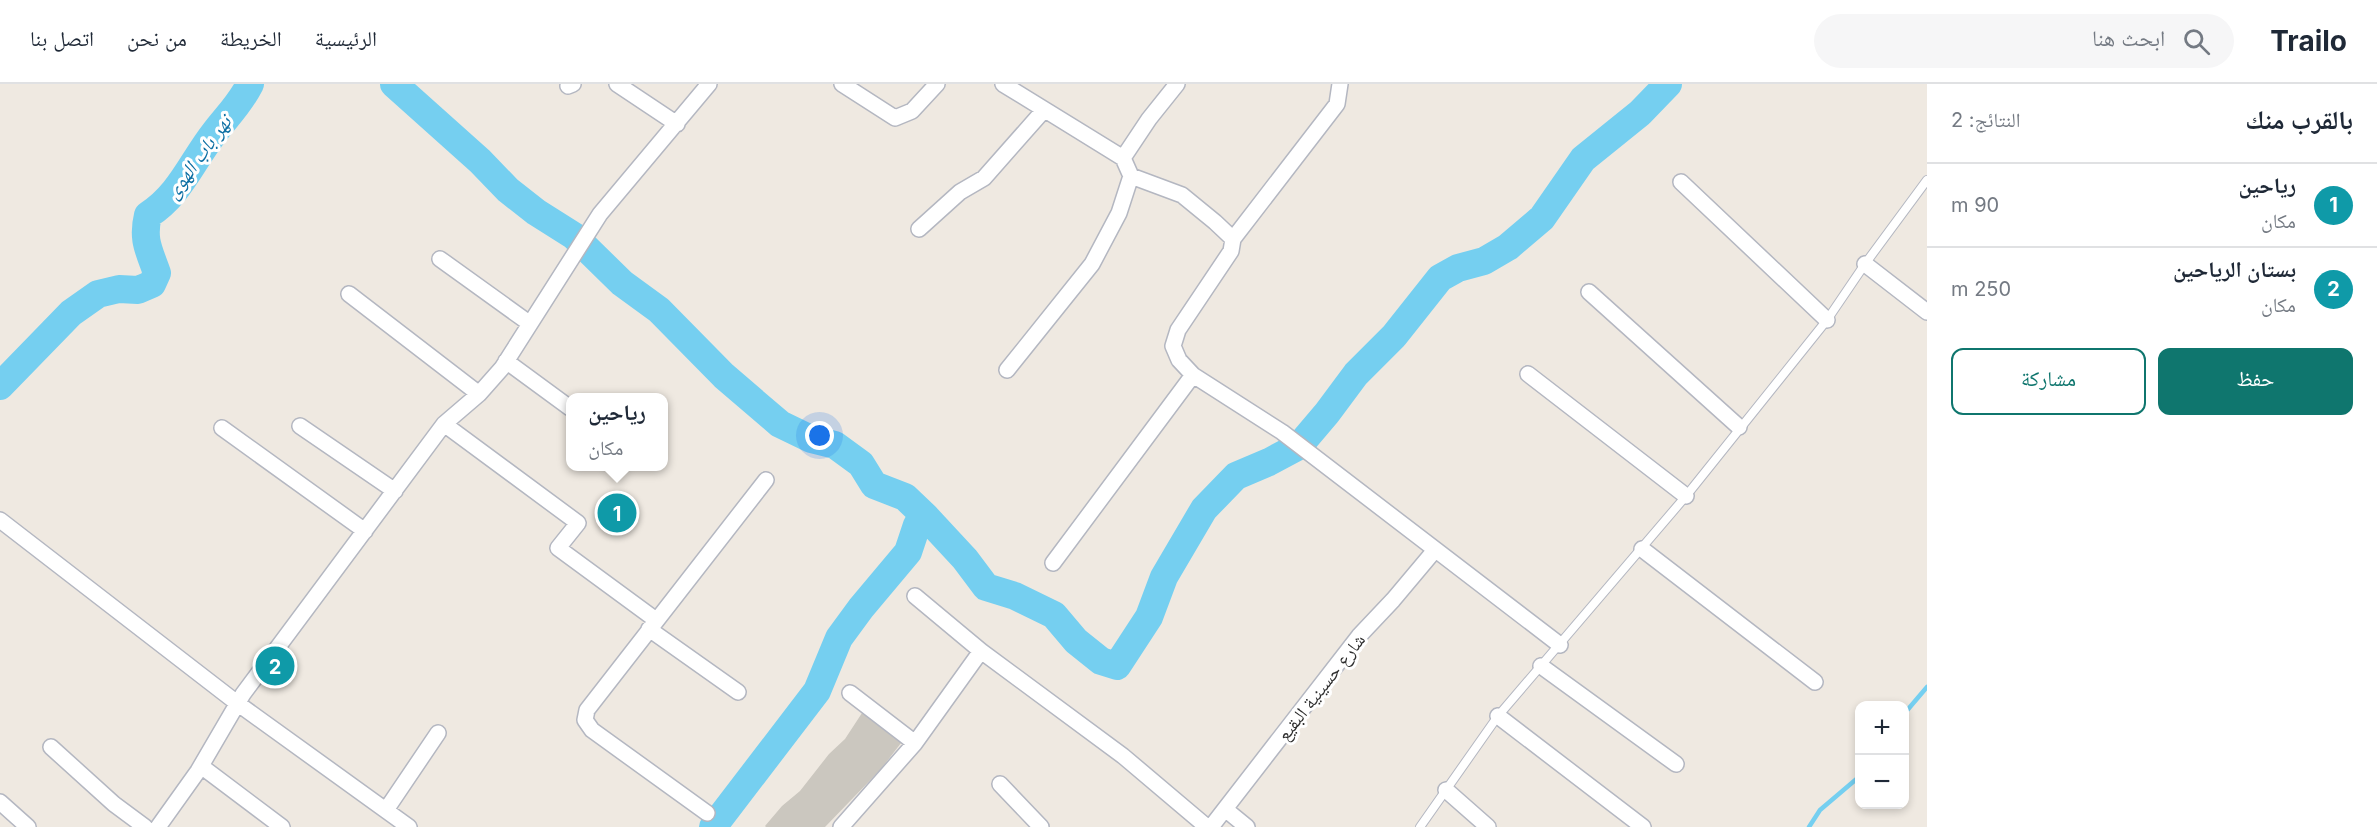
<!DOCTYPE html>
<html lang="ar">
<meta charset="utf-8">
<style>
:root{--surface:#fff;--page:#f6f6f7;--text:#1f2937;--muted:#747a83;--line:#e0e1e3;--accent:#0f766e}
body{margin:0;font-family:Inter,"Noto Naskh Arabic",sans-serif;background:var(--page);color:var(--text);direction:rtl}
.controls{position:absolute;right:18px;bottom:18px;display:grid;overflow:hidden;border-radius:12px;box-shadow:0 3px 9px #0003}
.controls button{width:54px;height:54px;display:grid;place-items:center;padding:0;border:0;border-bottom:2px solid var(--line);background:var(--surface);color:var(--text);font:30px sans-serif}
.you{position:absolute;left:820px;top:352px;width:21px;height:21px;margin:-15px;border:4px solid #fff;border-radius:50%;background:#1a73e8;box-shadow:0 0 0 9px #1a73e833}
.badge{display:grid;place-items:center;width:39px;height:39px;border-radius:50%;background:var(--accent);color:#fff;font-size:20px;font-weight:700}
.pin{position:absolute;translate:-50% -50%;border:3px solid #fff;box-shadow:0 2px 6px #0006}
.popup{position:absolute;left:566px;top:309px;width:102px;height:78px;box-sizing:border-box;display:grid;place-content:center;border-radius:12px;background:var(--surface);filter:drop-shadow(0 2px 4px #0005);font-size:20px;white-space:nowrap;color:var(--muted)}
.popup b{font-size:22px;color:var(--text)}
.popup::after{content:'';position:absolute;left:50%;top:100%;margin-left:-12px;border:12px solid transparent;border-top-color:var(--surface)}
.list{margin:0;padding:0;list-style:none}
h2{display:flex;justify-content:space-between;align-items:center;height:78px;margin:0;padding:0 24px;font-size:26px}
h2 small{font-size:20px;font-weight:400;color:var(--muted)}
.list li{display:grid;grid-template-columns:39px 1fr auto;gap:18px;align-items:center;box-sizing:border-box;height:84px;padding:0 24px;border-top:2px solid var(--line)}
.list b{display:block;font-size:22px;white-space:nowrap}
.list p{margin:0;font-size:20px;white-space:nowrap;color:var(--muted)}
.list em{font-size:20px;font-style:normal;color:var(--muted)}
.actions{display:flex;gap:12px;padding:18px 24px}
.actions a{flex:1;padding:14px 0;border:2px solid var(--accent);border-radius:12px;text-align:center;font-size:21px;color:var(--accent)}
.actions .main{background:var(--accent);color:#fff}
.icon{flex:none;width:33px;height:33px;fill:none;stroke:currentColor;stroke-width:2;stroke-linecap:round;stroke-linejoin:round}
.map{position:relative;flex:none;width:1927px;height:743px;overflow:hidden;direction:ltr}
header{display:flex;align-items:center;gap:36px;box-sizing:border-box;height:84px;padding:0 30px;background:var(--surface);border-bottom:2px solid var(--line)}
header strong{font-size:28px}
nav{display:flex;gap:33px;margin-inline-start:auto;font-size:21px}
.search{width:420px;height:54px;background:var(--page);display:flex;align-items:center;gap:15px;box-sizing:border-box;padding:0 21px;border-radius:33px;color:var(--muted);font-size:22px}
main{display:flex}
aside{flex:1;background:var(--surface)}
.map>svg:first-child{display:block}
</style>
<header>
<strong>Trailo</strong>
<div class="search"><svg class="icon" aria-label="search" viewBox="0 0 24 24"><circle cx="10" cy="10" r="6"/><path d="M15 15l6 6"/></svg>ابحث هنا</div>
<nav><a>الرئيسية</a><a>الخريطة</a><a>من نحن</a><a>اتصل بنا</a></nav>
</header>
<main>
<aside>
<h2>بالقرب منك<small>النتائج: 2</small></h2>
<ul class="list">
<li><span class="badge" style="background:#0f9aa8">1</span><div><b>رياحين</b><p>مكان</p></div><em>90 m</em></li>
<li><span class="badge" style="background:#0f9aa8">2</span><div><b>بستان الرياحين</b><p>مكان</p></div><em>250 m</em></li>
</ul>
<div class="actions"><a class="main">حفظ</a><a>مشاركة</a></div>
</aside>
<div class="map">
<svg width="1927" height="743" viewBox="0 0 1927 743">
<rect width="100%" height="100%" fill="#efe9e1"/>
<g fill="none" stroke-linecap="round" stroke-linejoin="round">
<path stroke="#75cff0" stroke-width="4.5" d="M1904,630L1927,603
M1809,743L1820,726L1860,692"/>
<path stroke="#75cff0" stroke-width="28" d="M394,0L480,77L508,106L536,128L574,152L622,199L659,226L724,292L780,340L811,355L835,361L861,380L874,401L905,413L926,433
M0,302L71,229L98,210L119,205L138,206L152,200L157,189C149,166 142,156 148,131C180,111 192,77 215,48C228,31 240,20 250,0
M713,743L817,607L839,554L861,524L908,468L917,441L926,433L965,475L986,503L1015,512L1054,531L1076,557L1101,577L1117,582L1149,533L1164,493L1204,425L1236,392L1269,378L1299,362L1327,329L1356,290L1394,252L1440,194L1458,184L1484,177L1508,163L1542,134L1583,75L1640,29L1668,0"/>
</g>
<path fill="#cbc7bf" d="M862,629L901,659L881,685L825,743H766L765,742L782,722L800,707L829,670L845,655Z"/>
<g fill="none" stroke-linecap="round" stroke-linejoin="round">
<g stroke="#b4b7c1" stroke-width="10">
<path id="lane" d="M1420,743L1498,632L1686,412L1827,236L1865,180L1927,96"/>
</g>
<g stroke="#b4b7c1" stroke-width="18">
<path id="street" d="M617,0L677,40
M842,0L895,34L912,27L937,0
M1003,0L1123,74L1149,35L1177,0
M568,2L573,0
M1131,92L1182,111L1215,138L1233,155L1231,167L1178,246L1173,262L1179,276L1193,291L1282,348L1560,561
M1681,98L1827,236
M919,145L960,108L984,94L1044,26
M1233,155L1337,20L1340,0
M440,175L529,239
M1865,180L1927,228
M1589,208L1739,343
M349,210L479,310
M506,277L570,324
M1007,286L1092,180L1119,129L1131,92L1123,74
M1528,290L1686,412
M444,340L578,439L558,464L656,536
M300,342L395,407
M222,344L365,447
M0,436L237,619L409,743
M1642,465L1815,598
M1053,479L1193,291
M649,545L738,608
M981,567L1123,672L1207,743
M1541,582L1676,680
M850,609L915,659
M1498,632L1643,743
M51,663L114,720L145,743
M201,682L282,743
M1000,700L1041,743
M1446,706L1488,743
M0,718L28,743
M1225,725L1247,743
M386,726L438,649
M707,729L592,646L585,636L587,626L766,396
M158,743L198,687L243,610L444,340L479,310L502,284L600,130L709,0
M841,743L915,659L981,567L915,512
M1211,743L1359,552L1393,516L1435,466"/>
</g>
<use href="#lane" stroke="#fff" stroke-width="8"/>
<use href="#street" stroke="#fff" stroke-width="15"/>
</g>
<g text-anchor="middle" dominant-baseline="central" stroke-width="6" stroke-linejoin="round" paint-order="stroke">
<g font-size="18" fill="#2e2e2e" stroke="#fff">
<text transform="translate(1321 603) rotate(-52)">شارع حسينية البقيع</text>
</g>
<g font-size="20" font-style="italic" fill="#0d6fa3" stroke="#fff">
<text transform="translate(198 73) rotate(-54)">نهر باب الهوى</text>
</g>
</g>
</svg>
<div class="controls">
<button>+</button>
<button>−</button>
</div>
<div class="you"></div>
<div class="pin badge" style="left:617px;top:429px;background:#0f9aa8">1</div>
<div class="popup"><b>رياحين</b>مكان</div>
<div class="pin badge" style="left:275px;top:582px;background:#0f9aa8">2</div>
</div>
</main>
